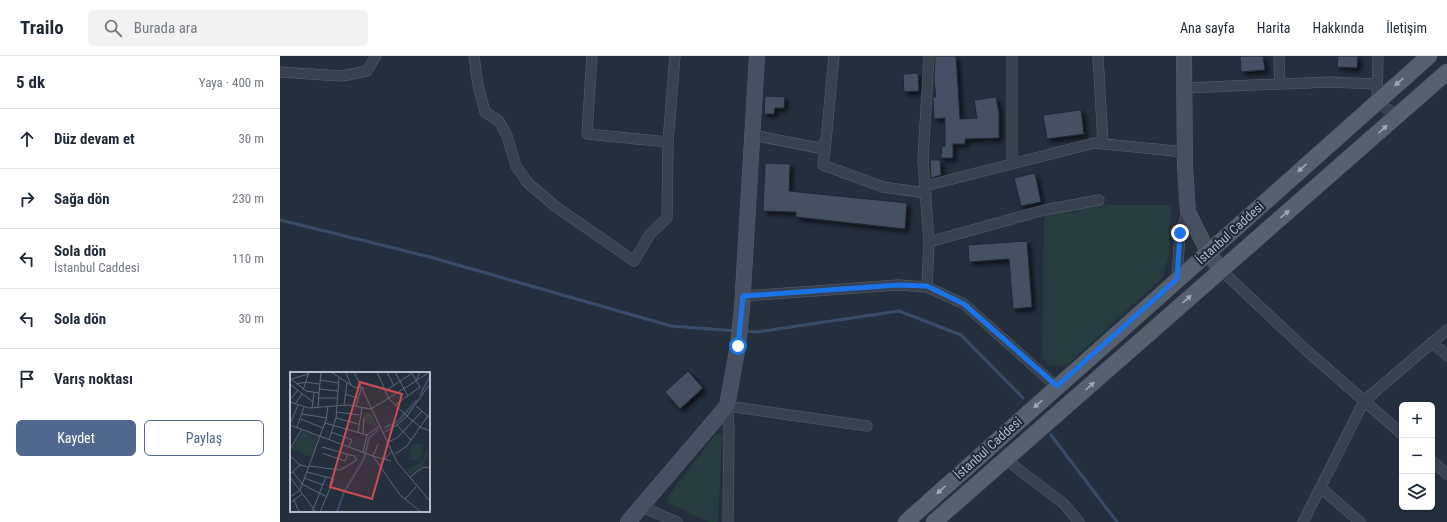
<!DOCTYPE html>
<html lang="tr">
<meta charset="utf-8">
<style>
:root{--surface:#fff;--page:#f2f2f3;--text:#1f2937;--muted:#747a83;--line:#e0e1e3;--accent:#4f688e}
body{margin:0;font-family:"Roboto Condensed",sans-serif;background:var(--page);color:var(--text)}
.controls{position:absolute;right:12px;bottom:12px;display:grid;overflow:hidden;border-radius:6px;box-shadow:0 1px 3px #0004}
.controls button{width:36px;height:36px;display:grid;place-items:center;padding:0;border:0;border-bottom:1px solid var(--line);background:var(--surface);color:var(--text);font:20px sans-serif}
.stop{position:absolute;width:12px;height:12px;margin:-9px;border:3px solid #1a73e8;border-radius:50%;background:#fff}
.stop.end{background:#1a73e8;border-color:#fff;box-shadow:0 1px 4px #0008}
.list{margin:0;padding:0;list-style:none}
h2{display:flex;justify-content:space-between;align-items:center;height:52px;margin:0;padding:0 16px;font-size:17px}
h2 small{font-size:13px;font-weight:400;color:var(--muted)}
.list li{display:grid;grid-template-columns:26px 1fr auto;gap:12px;align-items:center;box-sizing:border-box;height:60px;padding:0 16px;border-top:1px solid var(--line)}
.list b{display:block;font-size:15px;white-space:nowrap}
.list p{margin:0;font-size:13px;white-space:nowrap;color:var(--muted)}
.list em{font-size:13px;font-style:normal;color:var(--muted)}
.actions{display:flex;gap:8px;padding:12px 16px}
.actions a{flex:1;padding:9px 0;border:1px solid var(--accent);border-radius:6px;text-align:center;font-size:14px;color:var(--accent)}
.actions .main{background:var(--accent);color:#fff}
.icon{flex:none;width:22px;height:22px;fill:none;stroke:currentColor;stroke-width:2;stroke-linecap:round;stroke-linejoin:round}
.map{position:relative;flex:none;width:1167px;height:466px;overflow:hidden}
header{display:flex;align-items:center;gap:24px;box-sizing:border-box;height:56px;padding:0 20px;background:var(--surface);border-bottom:1px solid var(--line)}
header strong{font-size:19px}
nav{display:flex;gap:22px;margin-inline-start:auto;font-size:14px}
.search{width:280px;height:36px;background:var(--page);display:flex;align-items:center;gap:10px;box-sizing:border-box;padding:0 14px;border-radius:6px;color:var(--muted);font-size:15px}
main{display:flex}
aside{flex:1;background:var(--surface)}
.map>svg:first-child{display:block}
</style>
<header>
<strong>Trailo</strong>
<div class="search"><svg class="icon" aria-label="search" viewBox="0 0 24 24"><circle cx="10" cy="10" r="6"/><path d="M15 15l6 6"/></svg>Burada ara</div>
<nav><a>Ana sayfa</a><a>Harita</a><a>Hakkında</a><a>İletişim</a></nav>
</header>
<main>
<aside>
<h2>5 dk<small>Yaya · 400 m</small></h2>
<ul class="list">
<li><svg class="icon" aria-label="ahead" viewBox="0 0 24 24"><path d="M12 20V5M6 11l6-6 6 6"/></svg><div><b>Düz devam et</b></div><em>30 m</em></li>
<li><svg class="icon" aria-label="right" viewBox="0 0 24 24"><path d="M7 20v-9h11M14 6l5 5-5 5"/></svg><div><b>Sağa dön</b></div><em>230 m</em></li>
<li><svg class="icon" aria-label="left" viewBox="0 0 24 24"><path d="M17 20v-9H6M10 6l-5 5 5 5"/></svg><div><b>Sola dön</b><p>İstanbul Caddesi</p></div><em>110 m</em></li>
<li><svg class="icon" aria-label="left" viewBox="0 0 24 24"><path d="M17 20v-9H6M10 6l-5 5 5 5"/></svg><div><b>Sola dön</b></div><em>30 m</em></li>
<li><svg class="icon" aria-label="arrive" viewBox="0 0 24 24"><path d="M6 21V4h12l-3 4 3 4H6"/></svg><div><b>Varış noktası</b></div></li>
</ul>
<div class="actions"><a class="main">Kaydet</a><a>Paylaş</a></div>
</aside>
<div class="map">
<svg width="1167" height="466" viewBox="0 0 1167 466">
<defs>
<filter id="shadow"><feDropShadow dx="3.5" dy="3.5" stdDeviation="2" flood-color="#0009"/></filter>
</defs>
<rect width="100%" height="100%" fill="#242f3e"/>
<path fill="#263c3f" d="M811,149H891L889,199L882,222L787,309L771,310L762,301L764,156Z
M435,379H442L438,466H429L388,447L387,442Z"/>
<g fill="none" stroke-linecap="round" stroke-linejoin="round">
<path stroke="#394c67" stroke-width="3" d="M0,164L150,201L391,270L456,275
M463,275L477,276L619,255L681,279L743,342
M771,379L837,466"/>
</g>
<path fill="#455162" stroke="#1f2835" filter="url(#shadow)" d="M655,0H676L680,63L697,62L694,44L716,41L719,57V82L685,83V88H673V102H661L662,90H665V62L654,63L653,43V41H656L654,26Z
M960,0H983L985,14L961,16Z
M1058,0H1078L1077,12L1057,11Z
M638,17L639,35L624,36L623,18Z
M485,40L505,41L504,52H495L494,58H484Z
M801,54L804,78L767,83L763,59Z
M650,104H660L661,119L651,122Z
M485,107L510,108L509,135L627,147L625,173L516,161V156L483,155Z
M755,117L761,146L741,150L734,122Z
M747,185L752,251L733,253L729,203L689,206L688,189Z
M408,315L423,332L400,353L385,336Z"/>
<g fill="none" stroke-linecap="round" stroke-linejoin="round">
<g stroke="#565f6c" stroke-width="11">
<path id="street" d="M194,0L198,29L205,56L219,65L227,80L236,110L248,127L275,150L354,205L370,178L387,162L388,86L395,0
M312,0L307,78L388,86
M818,0L823,88
M999,0L1000,28
M1098,0L1097,46L1118,60
M0,16L62,20L87,15L96,0
M904,32L1049,26L1097,28
M473,79L539,92L546,85L554,0
M546,85L543,109L603,131L646,137
M732,107V0
M645,130L814,87L905,96
M649,186L764,154L819,144
M941,214L1026,294L1122,378
M897,223L900,177L908,156
M647,231L649,186L643,104L649,0
M463,240L618,229L647,231L684,248L777,331
M1152,286L1167,300
M725,403L784,448L799,466
M1152,405L1167,418
M1041,432L1080,466
M360,450L397,466
M448,466L449,371L447,350L587,370
M1023,466L1084,345L1167,274"/>
</g>
<g stroke="#565f6c" stroke-width="16">
<path id="secondary" d="M904,0L905,111L908,156L928,196L941,214
M348,466L447,350L458,289L462,252L477,0"/>
</g>
<g stroke="#414a57" stroke-width="17">
<path id="primary" d="M626,466L1149,0
M654,466L1167,16"/>
</g>
<use href="#street" stroke="#38414e" stroke-width="10"/>
<use href="#secondary" stroke="#465061" stroke-width="15"/>
<use href="#primary" stroke="#56606e" stroke-width="16"/>
</g>
<defs><path id="oneway-solid" d="M-6-.8H1V-3.2L6.5 0L1 3.2V.8H-6Z"/></defs>
<g fill="#a1aab7">
<use href="#oneway-solid" transform="translate(1119 26) rotate(138)"/>
<use href="#oneway-solid" transform="translate(1103 73) rotate(-42)"/>
<use href="#oneway-solid" transform="translate(1022 112) rotate(138)"/>
<use href="#oneway-solid" transform="translate(1005 158) rotate(-41)"/>
<use href="#oneway-solid" transform="translate(907 243) rotate(-42)"/>
<use href="#oneway-solid" transform="translate(810 330) rotate(-42)"/>
<use href="#oneway-solid" transform="translate(758 348) rotate(138)"/>
<use href="#oneway-solid" transform="translate(661 434) rotate(138)"/>
</g>
<g fill="none" stroke-linecap="round" stroke-linejoin="round">
<path stroke="#1a73e8" stroke-width="5" d="M458,290L463,240L618,229L647,230L684,248L777,330L897,223L900,177"/>
</g>
<g text-anchor="middle" dominant-baseline="central" stroke-width="4" stroke-linejoin="round" paint-order="stroke">
<g font-size="13" fill="#b4bcc9" stroke="#1d2633">
<text transform="translate(950 177) rotate(-42)">İstanbul Caddesi</text>
<text transform="translate(708 392) rotate(-42)">İstanbul Caddesi</text>
</g>
</g>
<g transform="translate(10 316)">
<rect width="140" height="140" fill="#242f3e"/>
<path d="M76,39L82,42L87,54L74,50ZM13,59L29,65L21,85L1,77ZM122,71L133,73L130,89L119,87ZM140,73L135,91L121,103L117,97L130,91Z" fill="#263c3f"/>
<path fill="none" stroke="#394c67" stroke-width="2" d="M130,23L140,4M94,56L107,50L127,28M47,140L54,120L74,87L79,66L89,57"/>
<path fill="none" stroke="#5e6776" stroke-width="1" d="M41,0L64,15L74,16M64,0L107,90L140,129M87,0L99,27L117,44L140,12M97,0L104,14M105,0L118,24M56,1L61,13M0,6L16,19L29,21L31,0M1,7L18,2M30,8L49,11M127,8L140,0M0,12L23,30M6,12L16,10L29,12M29,17L48,19M13,18L19,0M95,19L121,2M55,22L68,26M29,26H47M0,28L8,18M0,30L19,36L58,33L81,37L126,9L130,0M5,32L12,22M54,33L57,11M105,33L130,15L121,0M126,34L140,46M28,35L29,21M66,35L71,17M22,36L24,21M47,40L69,43M12,42L37,46M46,46L68,52M11,47L33,56M35,51L77,63M0,52L8,33M0,53L83,84L110,123L131,140M107,53L117,44L130,55L140,41M7,55L14,35M41,60L62,68L59,74M68,60L72,36M95,60L107,53L121,68M73,61L74,45M39,68L46,46L49,6M99,70L108,65L132,39M88,72L83,84L101,89M0,77L12,57M73,80L77,63L89,54M32,81L55,89L58,82M105,82L117,74L130,55L140,59M0,84L10,93L18,95M19,94L50,98L67,88L64,84L32,75M89,94L102,79M3,100L12,112L37,125M17,100L44,107L30,140M0,102L10,93M0,105L26,140M120,105L133,95L140,96M14,106L33,113M0,125L10,118L36,48L38,34M115,127L126,115M4,128L9,140M0,131L12,122M22,140L36,105"/>
<path fill="#ce4d50" fill-opacity="0.15" stroke="#ce4d50" stroke-width="2" d="M70,10L112,22L82,127L40,115Z"/>
<rect width="140" height="140" fill="none" stroke="#b4bcc9" stroke-width="2"/>
</g>
</svg>
<div class="controls">
<button>+</button>
<button>−</button>
<button><svg class="icon" aria-label="layers" viewBox="0 0 24 24"><path d="M12 4l9 5-9 5-9-5zM3 14l9 5 9-5"/></svg></button>
</div>
<div class="stop" style="left:458px;top:290px"></div>
<div class="stop end" style="left:900px;top:177px"></div>
</div>
</main>
